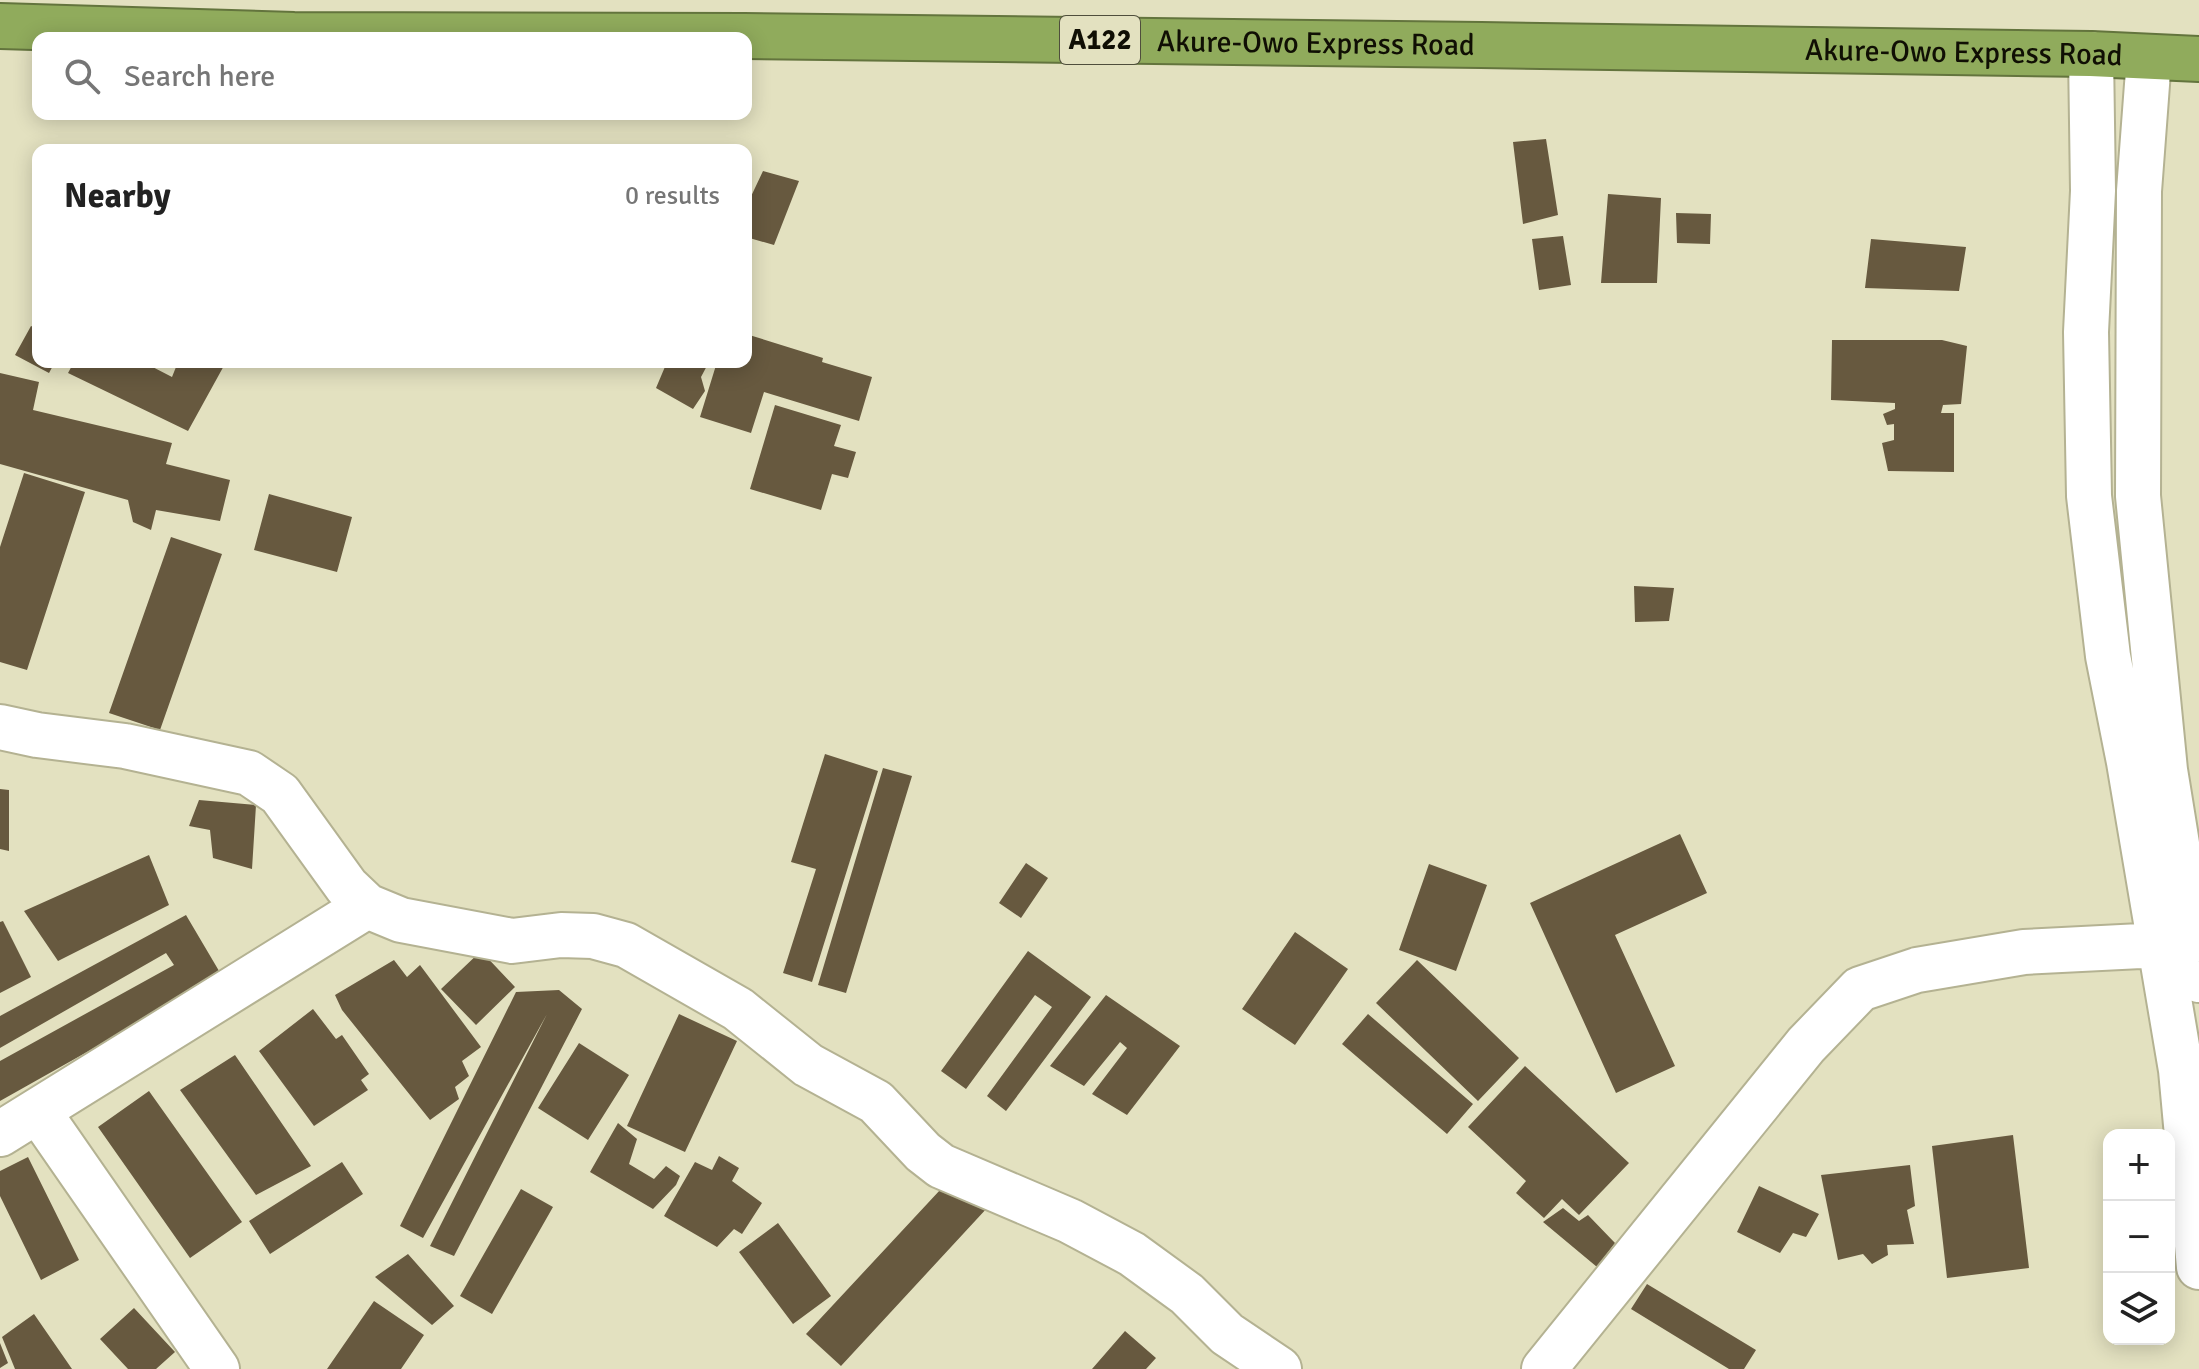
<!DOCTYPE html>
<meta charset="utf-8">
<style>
:root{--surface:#fff;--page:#f2f2f2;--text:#222;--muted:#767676;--line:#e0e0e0}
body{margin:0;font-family:Signika,sans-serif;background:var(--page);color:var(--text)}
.controls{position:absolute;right:24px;bottom:24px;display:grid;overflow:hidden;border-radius:16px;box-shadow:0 4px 20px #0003}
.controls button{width:72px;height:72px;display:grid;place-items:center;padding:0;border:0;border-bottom:2px solid var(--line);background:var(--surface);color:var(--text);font:40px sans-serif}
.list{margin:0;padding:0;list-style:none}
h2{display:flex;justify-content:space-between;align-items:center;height:104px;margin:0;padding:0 32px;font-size:34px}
h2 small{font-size:26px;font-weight:400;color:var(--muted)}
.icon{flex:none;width:44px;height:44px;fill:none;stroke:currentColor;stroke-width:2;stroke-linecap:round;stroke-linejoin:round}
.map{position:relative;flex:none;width:2199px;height:1369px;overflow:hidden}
.search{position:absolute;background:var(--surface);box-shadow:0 4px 20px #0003;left:32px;top:32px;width:720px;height:88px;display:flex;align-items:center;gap:20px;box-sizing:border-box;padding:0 28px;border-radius:16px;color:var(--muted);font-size:30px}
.panel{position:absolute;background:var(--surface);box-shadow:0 4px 20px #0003;left:32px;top:144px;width:720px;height:224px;border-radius:16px}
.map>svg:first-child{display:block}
</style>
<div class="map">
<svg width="2199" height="1369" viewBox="0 0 2199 1369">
<rect width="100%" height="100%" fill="#e3e1c0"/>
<path fill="#67593f" d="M1546,139L1558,215L1523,224L1513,142Z
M763,171L799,181L774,245L746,237V207Z
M1608,194L1661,198L1657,283H1601Z
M1676,213L1711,214L1710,244L1677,243Z
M1563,236L1571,285L1539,290L1532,239Z
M1871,239L1966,247L1959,291L1865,288Z
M31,326L38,329V362H55L49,373L15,355Z
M746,334L823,358L822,362L872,377L859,421L764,392L751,433L700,417L717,362H746Z
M1832,340H1942L1967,346L1961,404L1943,405L1941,413H1954V472L1888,471L1882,443L1894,440V424L1887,425L1883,414L1895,409V403L1831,400Z
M74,362H143L172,377L178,362H226L188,431L68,373Z
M667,362H709L701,377L705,391L693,409L656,388Z
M0,373L39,382L33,410L172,443L166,464L230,480L220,521L156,510L151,530L133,522L128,500L0,464Z
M775,405L841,425L834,446L856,452L848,478L832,474L821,510L750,489Z
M24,473L85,492L27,670L0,662V547Z
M269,494L352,517L337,572L254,550Z
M171,537L222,554L160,730L109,713Z
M1634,586L1674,588L1669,621L1635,622Z
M825,754L878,771L812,982L783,973L816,869L791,862Z
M883,768L912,776L846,993L818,985Z
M0,789L9,790V851L0,849Z
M199,800L256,805L252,869L213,858L210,830L189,826Z
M1680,834L1707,893L1615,935L1675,1066L1616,1093L1530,903Z
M149,855L169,905L58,961L24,911Z
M1026,863L1048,878L1021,918L999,903Z
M1429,864L1487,885L1456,971L1399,950Z
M186,915L222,976L0,1101V1061L174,965L166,953L0,1048V1016Z
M3,921L31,977L0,993V922Z
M1295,932L1348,969L1295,1045L1242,1009Z
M481,951L515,987L476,1025L441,989Z
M1028,951L1091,997L1006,1111L987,1096L1052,1007L1035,995L966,1089L941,1071Z
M394,960L407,977L420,965L481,1047L462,1061L469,1076L455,1087L459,1099L430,1120L342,1010L335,995Z
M1417,960L1519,1058L1478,1101L1376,1003Z
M559,990L582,1009L454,1256L430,1246L547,1014L423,1238L400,1226L516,992Z
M1106,995L1180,1046L1127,1115L1092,1094L1127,1048L1120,1042L1084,1086L1050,1066Z
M313,1009L336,1039L342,1035L369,1074L361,1080L368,1090L314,1126L259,1051Z
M679,1014L737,1041L685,1152L627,1126Z
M1368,1014L1473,1104L1447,1134L1342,1044Z
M579,1043L629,1075L588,1140L538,1108Z
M235,1055L311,1166L256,1195L180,1090Z
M1525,1066L1629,1163L1579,1215L1562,1199L1544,1218L1516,1193L1526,1181L1468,1127Z
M149,1091L242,1222L190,1258L98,1127Z
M618,1123L637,1139L629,1164L654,1179L666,1166L680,1176L676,1185L653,1209L590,1172Z
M2013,1135L2029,1268L1947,1278L1932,1146Z
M719,1156L739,1168L732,1181L762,1203L742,1234L734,1229L717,1247L664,1216L695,1162L712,1170Z
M28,1157L79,1260L41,1280L0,1196V1171Z
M342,1162L363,1194L270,1254L249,1221Z
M1910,1165L1915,1206L1907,1210L1914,1244L1887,1245L1888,1255L1872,1264L1863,1254L1838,1260L1821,1175Z
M954,1175L988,1207L841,1366L806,1334Z
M1759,1186L1819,1214L1806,1237L1793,1233L1780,1253L1737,1232Z
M521,1189L553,1207L492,1314L460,1296Z
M1563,1208L1579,1221L1588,1215L1615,1243L1597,1267L1543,1222Z
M778,1223L831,1296L793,1324L739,1252Z
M408,1254L454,1306L432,1325L375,1277Z
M1647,1284L1756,1350L1744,1369H1729L1631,1309Z
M374,1301L424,1335L401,1369H327Z
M134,1308L175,1352L156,1369H128L100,1339Z
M34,1314L72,1369H15L2,1337Z
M1125,1331L1156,1358L1146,1369H1092Z
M0,1343L8,1363L0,1368Z"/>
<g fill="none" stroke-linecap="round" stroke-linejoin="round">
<g stroke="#b4b292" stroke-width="48">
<path id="minor" d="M2091,54L2093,191L2086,332L2089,496L2108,656L2129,762L2181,1070L2199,1267
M2149,58L2139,191L2138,496L2165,770L2199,980
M0,727L37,735L125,746L249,773L280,794L347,887L367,906L401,920L512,941L561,935L593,936L626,945L738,1009L808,1065L876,1102L923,1152L941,1166L1070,1221L1132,1254L1187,1294L1227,1334L1279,1369
M38,1111L217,1369
M0,1134L367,906
M1544,1369L1806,1045L1860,989L1917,970L2024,952L2161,945L2191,941"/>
</g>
<g stroke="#63743d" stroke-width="48">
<g id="highway">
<path id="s1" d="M0,26L294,35L744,36L1481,45L2091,54L2199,59"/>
</g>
</g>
<use href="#minor" stroke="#fff" stroke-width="44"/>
<use href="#highway" stroke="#90ab5c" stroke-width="44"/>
</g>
<g text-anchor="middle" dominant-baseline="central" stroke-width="8" stroke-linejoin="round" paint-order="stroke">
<rect fill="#e3e1c0" stroke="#4f4e3c" stroke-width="2" x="1060" y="16" width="80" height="48" rx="6"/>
<g font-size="28" font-weight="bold" fill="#100f04">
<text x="1100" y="40">A122</text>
</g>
<g font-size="30" fill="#100f04" stroke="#e3e1c0">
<text stroke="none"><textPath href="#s1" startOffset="1316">Akure-Owo Express Road</textPath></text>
<text stroke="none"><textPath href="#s1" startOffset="1964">Akure-Owo Express Road</textPath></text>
</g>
</g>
</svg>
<div class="controls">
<button>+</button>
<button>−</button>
<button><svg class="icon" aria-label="layers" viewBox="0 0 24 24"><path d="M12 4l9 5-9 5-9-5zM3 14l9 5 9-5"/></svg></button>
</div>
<div class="search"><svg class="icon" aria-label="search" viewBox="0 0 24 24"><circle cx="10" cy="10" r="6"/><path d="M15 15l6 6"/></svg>Search here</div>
<section class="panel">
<h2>Nearby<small>0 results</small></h2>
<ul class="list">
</ul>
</section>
</div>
